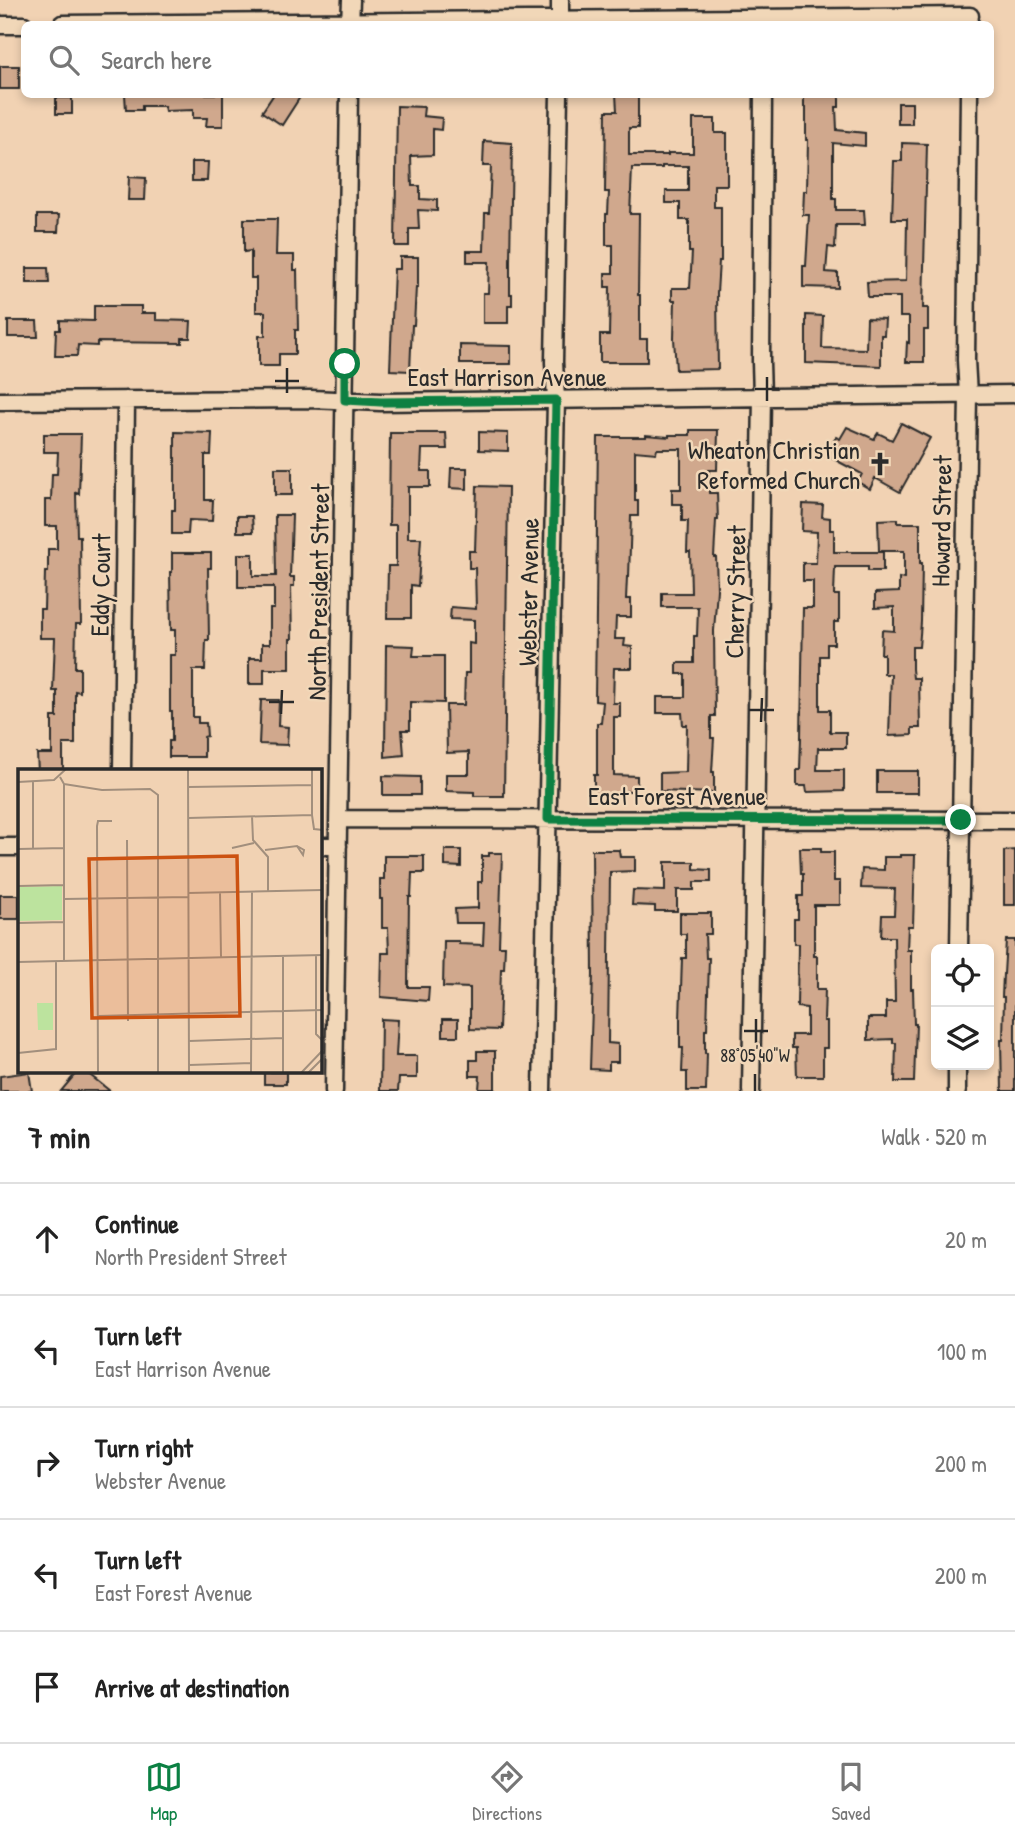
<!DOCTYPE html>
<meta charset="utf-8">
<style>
:root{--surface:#fff;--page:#f2f2f2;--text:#222;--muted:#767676;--line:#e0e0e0;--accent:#0b8043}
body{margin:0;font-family:"Patrick Hand",sans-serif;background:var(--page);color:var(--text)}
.controls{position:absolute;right:21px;bottom:21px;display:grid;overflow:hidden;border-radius:10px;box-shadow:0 4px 10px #0003}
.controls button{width:63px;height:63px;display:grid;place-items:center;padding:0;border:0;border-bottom:2px solid var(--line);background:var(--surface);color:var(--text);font:35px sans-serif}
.stop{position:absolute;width:21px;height:21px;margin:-16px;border:5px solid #0b8043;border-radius:50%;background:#fff}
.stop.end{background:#0b8043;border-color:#fff;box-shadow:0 2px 7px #0008}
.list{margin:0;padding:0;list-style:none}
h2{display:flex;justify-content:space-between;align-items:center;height:91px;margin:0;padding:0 28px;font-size:30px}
h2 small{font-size:23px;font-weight:400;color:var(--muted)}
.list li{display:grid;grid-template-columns:46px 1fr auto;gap:21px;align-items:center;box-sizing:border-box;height:112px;padding:0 28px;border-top:2px solid var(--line)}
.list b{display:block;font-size:26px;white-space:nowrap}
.list p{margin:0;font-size:23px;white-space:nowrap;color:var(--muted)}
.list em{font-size:23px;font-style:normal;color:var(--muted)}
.icon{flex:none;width:38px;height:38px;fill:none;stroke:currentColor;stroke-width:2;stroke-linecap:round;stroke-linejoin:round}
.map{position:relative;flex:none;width:1015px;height:1091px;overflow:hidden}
.search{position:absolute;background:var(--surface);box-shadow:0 4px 10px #0003;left:21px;right:21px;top:21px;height:77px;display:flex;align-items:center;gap:18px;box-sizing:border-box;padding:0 24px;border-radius:10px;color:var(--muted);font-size:26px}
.sheet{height:651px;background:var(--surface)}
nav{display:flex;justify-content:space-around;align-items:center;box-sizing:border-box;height:98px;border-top:2px solid var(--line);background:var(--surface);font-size:19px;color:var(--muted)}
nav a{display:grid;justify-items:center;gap:4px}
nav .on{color:var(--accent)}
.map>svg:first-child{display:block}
</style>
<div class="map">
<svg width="1015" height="1091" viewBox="0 0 1015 1091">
<rect width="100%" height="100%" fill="#f1d2b3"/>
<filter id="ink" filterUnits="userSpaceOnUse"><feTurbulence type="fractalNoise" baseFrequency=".0143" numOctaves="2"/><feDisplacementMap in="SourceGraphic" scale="14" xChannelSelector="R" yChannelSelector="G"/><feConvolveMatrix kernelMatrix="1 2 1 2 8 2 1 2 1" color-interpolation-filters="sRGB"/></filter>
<g filter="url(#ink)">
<path fill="#d0a88d" stroke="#2b2b2b" stroke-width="2" d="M0,66H19V89H0Z
M125,94H223V126H206L207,118H193V110L165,111L164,106H142V110H126Z
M274,94H302L282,125L262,112Z
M616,94H638V128H629V155H668V153H693V119H715V133H727V185H714V207H721V261H719L717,293L718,369L676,370L674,338L675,300H672V288H690L692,252H689V220H680V203H666V191H688V166H662V168H632L630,214H639L638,295H640V339H647V362H600V335H609L610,287H605V273H613V245H606V214H608L609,192H605L606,111H617Z
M804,94H839V107H836L837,130L865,133V146L833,143V199H836V210H864L865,225H836L835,248L828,247L826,272L838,273V288L803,287V266H806L809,215H803L804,191H807L808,140H806V107H804Z
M56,98H72V114H56Z
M898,103H912V124H898Z
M397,106L424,107L423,116L442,118L441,130L433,129V155L411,156L412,186H420V199L437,200V211L418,210L419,229H409V246H395Z
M484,141L512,143L510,261V294H512V305H508V323H483V293H488L489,262H467V251H484L485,213H489L491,166H483Z
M902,143L927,144L923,308H928V330H924V362H906L907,342L909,343V317H900V297H868L867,282L906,281L907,219H892L894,161H902Z
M192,162H208L207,181H192Z
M129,177L146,178L145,200H128Z
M37,215H59L58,232H37Z
M244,219H277L276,255H294V270H297L298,330H295V354H279V366H259V336H265V312H256V278H251V251L244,252Z
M400,257H418V287H416L414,325H412L410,371L390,370L394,269H400Z
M27,268H48L49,283H27Z
M94,306H141V313H156V320L191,321L190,338H182V343L97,342V346L78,345L77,356H55L56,330H60V320L94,321Z
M806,315L823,316L822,348L866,349L867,318L885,319L884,335H881V366L806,363Z
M8,321H37L38,337H8Z
M460,345L511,346V364H460Z
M901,423L930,438L900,492L875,478L870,489L858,482L862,474L826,455L836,437L840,439L847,427L874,439L878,433L892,440Z
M690,430H718L717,470H709V493H717L718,520H716L714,557H716L717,589L714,631L715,716H711V738H714L712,772H714V793L660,791V773L686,772L687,725H683L682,713H657V697H685V674H677V663H694V636H697L698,607H662V593H691L690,552H687L688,521H682V504H672V489H681V449H657L656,453L635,451V501H638V516H631L629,577H627L626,599H631V617H616L615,639H625L624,646L632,647V668H614L613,703H620V717H614V775L637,776V791H622V794H594V775H597V723H601L603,702L595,701L598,437H646V435L669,437V435H690Z
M175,432L212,433L211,455H205V500H213L212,521L189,520L188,534H172V510H175Z
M479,432L508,433V451L479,450Z
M390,433H446L447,449H422L421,471H430V487H408V538H421L418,586L411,585V618H387L388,566H396V525H389Z
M44,434H81L79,494L76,493L77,536H80L81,624H76L75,668H80V692L75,691V744H63V771H38L37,754H52V717H57V691H53L55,638H40V609H44L45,572H48V549H57V526H45V500H51L52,474H57L58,452H44Z
M275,468H292V495H275Z
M451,468H467V489L450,488Z
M477,486L508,487L504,796H474V792L446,791V774H469V752L447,753L446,705H464L465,673H469V643L474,644V620L450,619L451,607L476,609L475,568H469V551H475Z
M803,504L823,505L822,517L830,518V530H834V552H883V571H868V567H835L834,595H839V622H834V644H827V656H820V710H830V732H846V748H818L817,770H844V791L807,792L806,786H797V770H800L801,738L803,608H813V581H803V563H816L817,532L802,531Z
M275,515H292L290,577H294V586H291L292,639H290V669H264V684H249V658H262V644H270V609H274V587H238V554H253V576H276Z
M237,516H252L253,532H237Z
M898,519V523H920V563H922L921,622L919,647H912V669L913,678H919L920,728H912V735L889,736L891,674H884V654H881L882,630L894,631V607L875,608V593L899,592V578L904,579V551H879L878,520Z
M172,553H211V568H208L209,640H206L205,670H193V717H198V723H206L207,736L204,737V757H169V741H172V711H170V655H175V630H171L170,572H172Z
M386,645L414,646L413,656H444V703L410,702V730H402L404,755L385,757Z
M261,700H279L278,726L288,727L287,745L259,744Z
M877,771H918V793H877Z
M383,776L420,777V795H383Z
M800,848H821V852H834V881H840V905H814V956H817V989H825L824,1021H827V1048H823V1076H797L796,1048H792V1035H807V1008L797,1007L798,944H794V919H798V896H803V874H801Z
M445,850H461V867L445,866Z
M592,850H619L620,857H635V871L610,872L608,1043L618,1044V1062H609V1070L590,1069L593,975Z
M1015,850V905H1004V851Z
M489,853H502L499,946H505L504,969H501L499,1030L470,1029V988L443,987L444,941H459V944L483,945L484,923H456L455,909L478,908V882H482V856H489Z
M900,855H915L913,926H908L907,950H911V989H913L914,1024H916L914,1082H895L896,1043H893V1039L868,1040V1018H886V1002H895L894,937H881L882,915H894L895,889L861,888L862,869L884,870V857H900Z
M384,856H424V873H412L411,897H409L408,987H429L428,1001L381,997L382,953H389L388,928H382V899H380V879H384Z
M665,862H694V869L711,870V882H694V890H677V911H655V906L632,905L633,890L665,891Z
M0,895H19V919H0Z
M680,913H711V934H705L706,958H709L707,1030H705V1053H707L706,1091H687V1072H682L683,1048H680V1020L682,958H686V934H680Z
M1006,940H1015V1091H1002L1001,1040H1003L1004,997H1002L1003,974H1004Z
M381,1019L398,1020L396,1056H417V1078H399L398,1091H380Z
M443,1019H458V1036H443Z
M477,1051H495V1089H479L480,1076H470V1060H477Z
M29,1072L32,1091H0V1076Z
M77,1072H86L110,1091H61Z
M264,1072H286V1084H264Z"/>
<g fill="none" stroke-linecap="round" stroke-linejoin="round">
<g stroke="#2b2b2b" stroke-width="21">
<path id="minor" d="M62,24L970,16
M350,24L351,0
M560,24V0
M0,25H24
M0,401L311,399L381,402L1015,394
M122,771L126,400
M339,819L1015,820
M320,846H338
M0,847H19
M959,949L968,395L966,360L969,94
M334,1091L349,94
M542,1091L556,400L554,362L559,94
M751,1091L762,396L761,362L763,94
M957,1091V1065"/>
</g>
<use href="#minor" stroke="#f1d7b8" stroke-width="16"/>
</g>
</g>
<g fill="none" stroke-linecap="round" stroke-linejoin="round" filter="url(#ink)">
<path stroke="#0b8043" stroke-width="9" d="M345,364V400L381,402L556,400L548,819L961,820"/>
</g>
<path fill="none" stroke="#2b2b2b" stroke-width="2.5" d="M275,381H299M755,389H779M287,393V368M767,401V377M269,702H294M749,710H774M281,714L282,690M761,722L762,698M744,1031H768M756,1043V1019M755,1091V1074"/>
<defs>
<g id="church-bare" transform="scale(1.89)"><path d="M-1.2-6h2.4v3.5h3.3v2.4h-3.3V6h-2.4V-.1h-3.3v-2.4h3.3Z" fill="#2b2b2b" stroke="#f1d7b8" stroke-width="2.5" paint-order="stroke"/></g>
</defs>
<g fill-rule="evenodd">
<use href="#church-bare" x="880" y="464"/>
</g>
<g text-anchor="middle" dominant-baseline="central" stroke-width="5" stroke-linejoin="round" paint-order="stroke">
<g font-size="26" fill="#2b2b2b" stroke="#f1d7b8">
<text x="507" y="376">East Harrison Avenue</text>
<text transform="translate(941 521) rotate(-89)">Howard Street</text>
<text transform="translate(100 585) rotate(-89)">Eddy Court</text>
<text transform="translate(318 592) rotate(-89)">North President Street</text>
<text transform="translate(528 592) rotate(-89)">Webster Avenue</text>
<text transform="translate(735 592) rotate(-89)">Cherry Street</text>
<text x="677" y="795">East Forest Avenue</text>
</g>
<g font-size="26" fill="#2b2b2b" stroke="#f1d7b8" text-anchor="end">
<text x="860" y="449">Wheaton Christian<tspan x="860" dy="30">Reformed Church</tspan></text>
</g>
</g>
<g transform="translate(18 769)">
<rect width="304" height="304" fill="#f1d2b3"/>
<path d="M44,117V151L0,152V118ZM19,234H35V261H20Z" fill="#bce39e"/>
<path fill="none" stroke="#a28f7d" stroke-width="2" d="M170,0L171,304M42,8L46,15V192M15,12V80M0,13L36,11L48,0M46,15L84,21L132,20L140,26V304M170,18L294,16M294,46V0M234,47L235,71L250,88V122M170,49L294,46L296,60L305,61M109,71L110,252M214,79L236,74M0,80L46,79M247,81L279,77L285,86L286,81L279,77M0,117L46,116M202,123L203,188M170,124L305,121M46,130L170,128M0,154L46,153M298,186V265L305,272M265,187V304M0,193L305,186M80,247L305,241M171,272L265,269M0,284L38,280V192M171,296L234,294M80,304L79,57L80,52H94M233,304L234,122M283,304L305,281M290,304L305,289"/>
<path fill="#cc5211" fill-opacity="0.15" stroke="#cc5211" stroke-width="3.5" d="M219,87L222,247L74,249L71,90Z"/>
<rect width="304" height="304" fill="none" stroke="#2b2b2b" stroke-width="3.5"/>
</g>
<g font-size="18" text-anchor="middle" fill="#2b2b2b" stroke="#f1d7b8" stroke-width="5" stroke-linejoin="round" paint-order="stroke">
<text x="755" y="1062">88°05'40"W</text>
</g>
</svg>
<div class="controls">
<button><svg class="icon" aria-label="locate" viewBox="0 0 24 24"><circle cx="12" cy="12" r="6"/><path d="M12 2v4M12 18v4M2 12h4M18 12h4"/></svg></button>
<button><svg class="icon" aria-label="layers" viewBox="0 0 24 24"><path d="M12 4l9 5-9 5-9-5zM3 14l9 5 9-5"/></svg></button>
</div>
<div class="stop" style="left:345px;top:364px"></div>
<div class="stop end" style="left:961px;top:820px"></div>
<div class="search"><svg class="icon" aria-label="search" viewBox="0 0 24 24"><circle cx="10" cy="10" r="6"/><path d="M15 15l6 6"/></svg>Search here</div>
</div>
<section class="sheet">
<h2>7 min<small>Walk · 520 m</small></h2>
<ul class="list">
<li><svg class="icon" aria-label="ahead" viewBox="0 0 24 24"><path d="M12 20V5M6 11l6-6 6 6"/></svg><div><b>Continue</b><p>North President Street</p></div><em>20 m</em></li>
<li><svg class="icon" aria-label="left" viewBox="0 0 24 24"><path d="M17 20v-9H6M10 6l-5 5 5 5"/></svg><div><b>Turn left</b><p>East Harrison Avenue</p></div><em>100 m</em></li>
<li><svg class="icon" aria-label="right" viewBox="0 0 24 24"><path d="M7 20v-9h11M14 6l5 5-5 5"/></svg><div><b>Turn right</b><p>Webster Avenue</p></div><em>200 m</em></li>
<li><svg class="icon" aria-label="left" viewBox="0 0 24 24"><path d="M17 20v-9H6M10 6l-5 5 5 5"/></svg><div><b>Turn left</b><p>East Forest Avenue</p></div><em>200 m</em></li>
<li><svg class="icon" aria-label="arrive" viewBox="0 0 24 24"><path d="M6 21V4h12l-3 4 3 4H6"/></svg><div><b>Arrive at destination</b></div></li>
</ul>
</section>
<nav>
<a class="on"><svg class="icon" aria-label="map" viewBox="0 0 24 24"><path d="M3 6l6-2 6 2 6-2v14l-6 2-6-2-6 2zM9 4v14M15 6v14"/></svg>Map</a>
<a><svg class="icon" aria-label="directions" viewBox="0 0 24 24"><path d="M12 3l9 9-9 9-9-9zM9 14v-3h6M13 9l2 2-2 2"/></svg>Directions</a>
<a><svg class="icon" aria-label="saved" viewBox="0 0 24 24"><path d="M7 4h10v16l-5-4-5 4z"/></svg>Saved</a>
</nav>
